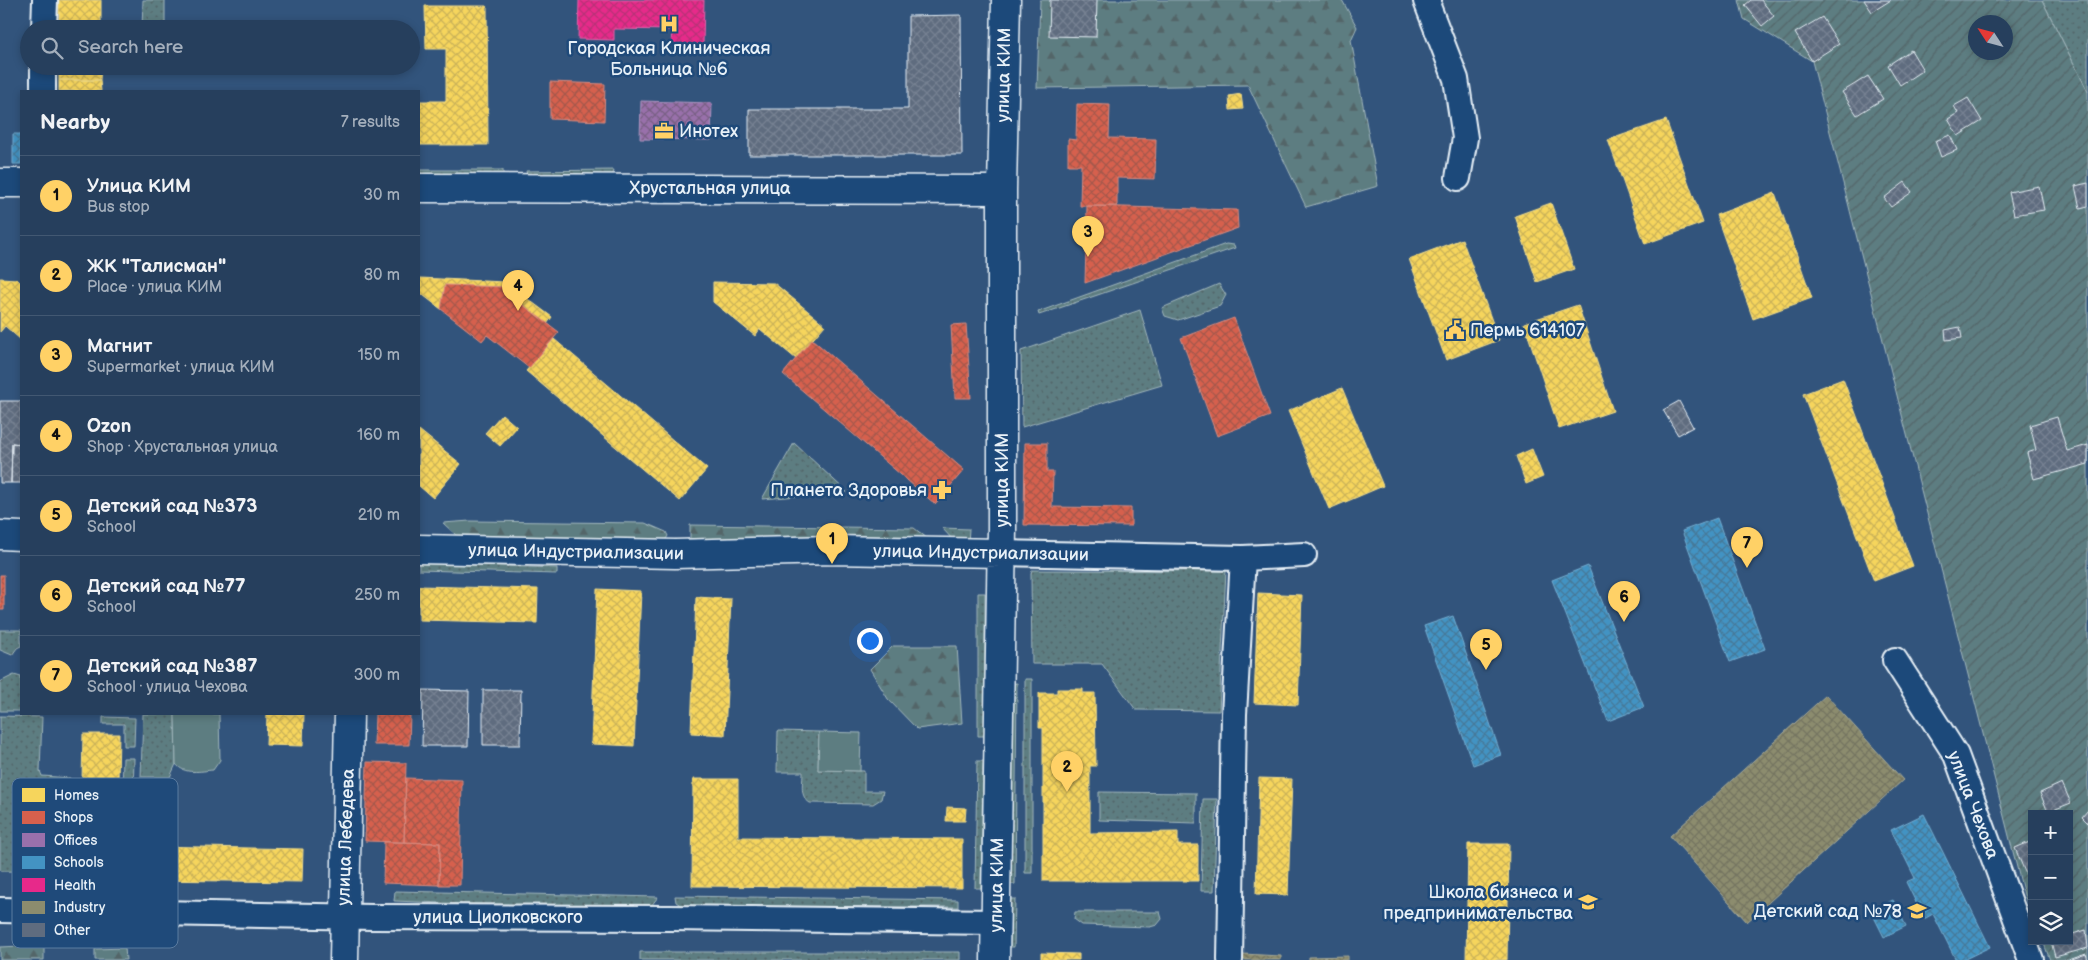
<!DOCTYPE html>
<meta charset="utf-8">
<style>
:root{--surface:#263f5d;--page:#2e4663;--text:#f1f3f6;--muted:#a4afbc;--line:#425872;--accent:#ffd166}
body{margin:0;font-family:"Balsamiq Sans",sans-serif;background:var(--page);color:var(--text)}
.controls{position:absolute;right:15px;bottom:15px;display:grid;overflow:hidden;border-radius:0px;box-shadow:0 2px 8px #0003}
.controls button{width:45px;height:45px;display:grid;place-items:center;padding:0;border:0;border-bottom:1px solid var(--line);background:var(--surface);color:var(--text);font:25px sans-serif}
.compass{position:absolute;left:1968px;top:15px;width:45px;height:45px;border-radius:50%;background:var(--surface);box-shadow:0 2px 8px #0003;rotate:306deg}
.you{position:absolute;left:869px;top:640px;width:18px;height:18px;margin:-12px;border:4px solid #fff;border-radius:50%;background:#1a73e8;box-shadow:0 0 0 8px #1a73e833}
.badge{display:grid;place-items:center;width:32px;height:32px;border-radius:50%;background:var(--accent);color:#111;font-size:16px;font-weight:700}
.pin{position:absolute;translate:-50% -41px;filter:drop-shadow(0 1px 2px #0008)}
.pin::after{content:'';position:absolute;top:26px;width:18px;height:15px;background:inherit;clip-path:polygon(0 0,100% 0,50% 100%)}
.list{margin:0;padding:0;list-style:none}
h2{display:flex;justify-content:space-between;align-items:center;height:65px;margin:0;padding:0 20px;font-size:21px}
h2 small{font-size:16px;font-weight:400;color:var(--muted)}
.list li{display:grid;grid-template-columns:32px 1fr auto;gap:15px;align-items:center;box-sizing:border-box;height:80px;padding:0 20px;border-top:1px solid var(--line)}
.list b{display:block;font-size:19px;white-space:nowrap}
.list p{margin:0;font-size:16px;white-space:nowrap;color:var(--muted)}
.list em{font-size:16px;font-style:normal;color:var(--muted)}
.icon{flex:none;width:28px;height:28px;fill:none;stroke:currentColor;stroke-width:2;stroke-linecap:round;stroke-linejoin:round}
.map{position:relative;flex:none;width:2088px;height:960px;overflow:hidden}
.search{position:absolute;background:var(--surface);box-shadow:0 2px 8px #0003;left:20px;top:20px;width:400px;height:55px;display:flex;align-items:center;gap:12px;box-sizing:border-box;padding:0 18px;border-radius:28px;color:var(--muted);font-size:19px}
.panel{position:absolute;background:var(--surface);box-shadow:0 2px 8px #0003;left:20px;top:90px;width:400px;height:625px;border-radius:0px}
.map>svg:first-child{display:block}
</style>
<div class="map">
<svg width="2088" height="960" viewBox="0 0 2088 960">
<defs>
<pattern id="grass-dots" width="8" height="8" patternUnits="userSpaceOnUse" patternTransform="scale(1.25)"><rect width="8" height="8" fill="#5d7d81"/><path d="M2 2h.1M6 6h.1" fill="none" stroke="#536568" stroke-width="1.8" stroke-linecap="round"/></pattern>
<pattern id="forest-firs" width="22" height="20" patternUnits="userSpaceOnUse" patternTransform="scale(1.25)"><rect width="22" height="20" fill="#5d7d81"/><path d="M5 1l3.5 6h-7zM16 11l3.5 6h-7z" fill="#536568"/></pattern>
<pattern id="garden-furrows" width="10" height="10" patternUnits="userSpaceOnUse" patternTransform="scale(1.25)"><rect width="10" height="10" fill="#5d7d81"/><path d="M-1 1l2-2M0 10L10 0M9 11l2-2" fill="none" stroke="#536568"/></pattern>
<pattern id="homes-cross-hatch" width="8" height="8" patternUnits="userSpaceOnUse" patternTransform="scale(1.25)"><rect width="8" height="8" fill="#f6d55c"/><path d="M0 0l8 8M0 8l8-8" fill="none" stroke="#cab258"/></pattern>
<pattern id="shops-cross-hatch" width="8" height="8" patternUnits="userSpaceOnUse" patternTransform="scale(1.25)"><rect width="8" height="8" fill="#d6604d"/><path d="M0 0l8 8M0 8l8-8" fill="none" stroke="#a4584c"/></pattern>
<pattern id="offices-cross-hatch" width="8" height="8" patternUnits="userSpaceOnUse" patternTransform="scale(1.25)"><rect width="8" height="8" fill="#9970ab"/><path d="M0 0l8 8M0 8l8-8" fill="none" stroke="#786084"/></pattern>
<pattern id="schools-cross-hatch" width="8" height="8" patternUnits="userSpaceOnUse" patternTransform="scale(1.25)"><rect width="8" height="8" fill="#4393c3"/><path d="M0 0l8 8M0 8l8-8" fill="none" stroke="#447999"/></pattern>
<pattern id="health-cross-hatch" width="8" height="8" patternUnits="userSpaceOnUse" patternTransform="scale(1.25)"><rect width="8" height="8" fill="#e7298a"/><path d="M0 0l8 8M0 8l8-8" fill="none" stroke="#b73277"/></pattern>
<pattern id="industry-cross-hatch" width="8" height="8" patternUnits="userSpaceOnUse" patternTransform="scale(1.25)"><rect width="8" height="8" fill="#8c8c6e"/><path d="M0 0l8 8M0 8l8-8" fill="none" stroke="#747461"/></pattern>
<pattern id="building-cross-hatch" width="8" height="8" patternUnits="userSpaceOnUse" patternTransform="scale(1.25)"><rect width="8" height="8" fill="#5f6c7f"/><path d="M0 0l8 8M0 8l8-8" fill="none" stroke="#768192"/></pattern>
</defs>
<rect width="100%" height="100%" fill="#32547c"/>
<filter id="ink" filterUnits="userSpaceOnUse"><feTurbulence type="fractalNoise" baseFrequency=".02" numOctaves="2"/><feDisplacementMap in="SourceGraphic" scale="10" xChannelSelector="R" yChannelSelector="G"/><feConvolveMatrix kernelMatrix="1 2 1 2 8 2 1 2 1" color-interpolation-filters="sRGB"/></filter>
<g filter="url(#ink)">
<path fill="url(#grass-dots)" stroke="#a2b7bc" d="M143,0H165V29H142Z
M2042,0H2088V92Z
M419,170H503V174L500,176L419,178Z
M614,170L612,177L535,178L527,174L526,171Z
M1226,244L1234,245L1235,248L1039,315L1038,312Z
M1219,284L1226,295L1220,306L1178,320L1165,316L1162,308Z
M1140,310L1162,385L1022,427L1021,351Z
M794,443L847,492L762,499Z
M942,528L969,529L968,543L954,541Z
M419,563L557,568V574L419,570Z
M1032,570L1226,571L1219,711L1136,710L1102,664H1032L1031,574Z
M978,593H985V736H978Z
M0,630H21V646L17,648L12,655L0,650Z
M14,675L21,677V711H0V682Z
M1025,679H1032V873H1025Z
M1017,683L1015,884H1009L1010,684Z
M143,714H175L176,764L170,777H141Z
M0,716L42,717L40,771L42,776L70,778L69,872L0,871Z
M103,717L135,718L134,746H124V724H103Z
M778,731L819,732L818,770L864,771V791H883L881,799L873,804L810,803C799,796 803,784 803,772H777Z
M123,758H134L133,797H122Z
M977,761H983L981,888H975Z
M1099,792L1196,793V823L1099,820Z
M1203,799H1217L1214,891H1201Z
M395,891L658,897L651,906L467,904L394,901Z
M675,896L958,900V907L682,906L676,902Z
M1009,899H1015L1014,947H1008Z
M1075,912H1160L1162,919L1157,925L1150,927L1082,925L1074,919Z
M640,952H960V960H640Z"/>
<path fill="url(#forest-firs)" stroke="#a2b7bc" d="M1040,0H1342L1357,27L1351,40L1378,186L1306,207L1248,85L1037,88Z
M470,521L645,523L666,532L668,536L666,539L662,540L456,535L443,523Z
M690,525L914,528L927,538V541L690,540Z
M893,646H957L962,723L917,729L888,699L870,669Z
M44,945V960H0V947Z
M125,948L126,960H95V949Z"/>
<path fill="url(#garden-furrows)" stroke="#a2b7bc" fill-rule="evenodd" d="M1739,0H2042L2088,92V960H2050L2043,941H2069V814H2032V914L2024,895L1812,61L1744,19ZM1976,22H2006V52H1976Z"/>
<path fill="#5d7d81" stroke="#a2b7bc" d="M175,714H219L220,760L213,770C201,771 184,775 176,764Z
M819,732L861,733L860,771L818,770Z"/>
<path fill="url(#homes-cross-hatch)" stroke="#f2dd8b" d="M59,0H101V29H59Z
M425,6H487L488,145H419V101H446V49H426Z
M59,66H101L100,80H59Z
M59,80H100L101,91H59Z
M1241,94L1243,109L1230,110L1229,96Z
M1666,120L1703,223L1645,244L1608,140Z
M1775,193L1812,298L1753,319L1716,215Z
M1551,203L1574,269L1537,282L1515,216Z
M1462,239L1499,340L1446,360L1409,259Z
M0,278L17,279L21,283V340L5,326L0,332Z
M420,278L505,282L552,317L547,324L515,299L517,295L506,287L445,285L441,309L419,292Z
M713,282L774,283L825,325L796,359L760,329L755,336L713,302Z
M1578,305L1613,411L1559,429L1524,323Z
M554,339L707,469L680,501L526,371Z
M1843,379L1913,566L1874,581L1803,394Z
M1342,388L1383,486L1329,509L1288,411Z
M502,414L517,427L500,446L485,433Z
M419,430L461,464L433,498L419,486Z
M1532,449L1543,477L1526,484L1516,456Z
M419,586L538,589L537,623L419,620Z
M597,589L641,591L634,746L591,744Z
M1258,593L1302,595L1298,705L1254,703Z
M696,597L731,599L725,735L691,733Z
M1057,689H1083V693H1095L1096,766H1090V833L1178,832V845H1198V881H1043V728H1039V693H1057Z
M267,714H304L303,746L266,745Z
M83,734H119L116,878H80Z
M1259,778L1292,779L1288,895L1256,894Z
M693,779H738V837L962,839V888L692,886Z
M947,807L966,808L965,821H946Z
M1468,844H1509L1507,960H1466Z
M150,846L303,849L302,882L150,880Z
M1041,953L1079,954V960H1041Z"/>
<path fill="url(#shops-cross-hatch)" stroke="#db8c80" d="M550,82L605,84L604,121L550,119Z
M1077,104L1110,105L1109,138L1156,139L1155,179L1117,178V206H1080L1081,165H1068V139L1076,140Z
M1087,206L1237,210L1238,228L1085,283Z
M445,285L506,287L517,295L515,299L559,332L529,368L487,335L482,341L441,309Z
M1234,318L1270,416L1217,436L1181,338Z
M966,324L971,398H955L951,325Z
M812,339L964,470L935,504L783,374Z
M1025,443H1047V472H1053L1052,507L1131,508V526L1024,525Z
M0,575H4V610H0Z
M375,714H410L409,745H374Z
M367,762L406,763L404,842L365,841Z
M406,778L462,780L460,885H439L440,843L404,842Z
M384,842L440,843L439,885L383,883Z"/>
<path fill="url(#offices-cross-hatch)" stroke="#b197c2" d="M641,101L712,103L711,140L640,139Z"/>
<path fill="url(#schools-cross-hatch)" stroke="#74afd3" d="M13,134H21V164H13Z
M1717,518L1765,649L1730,662L1682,531Z
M1588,566L1644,707L1608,721L1552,580Z
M1453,616L1501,755L1473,765L1424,626Z
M1924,814L1990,947L1963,960H1956L1933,914L1924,919L1906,882L1915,878L1891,830Z
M1893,900L1906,926L1884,937L1871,911Z"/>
<path fill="url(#health-cross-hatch)" stroke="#e765ab" d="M579,0H704L703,45L671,44L672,30L614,29V40L578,39Z"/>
<path fill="url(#industry-cross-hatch)" stroke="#a8aa97" d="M1826,695L1903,780L1747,922L1670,836Z
M1243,954L1281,956V960H1243Z
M1348,956V960H1309V957Z"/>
<path fill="url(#building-cross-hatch)" stroke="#e8f1f8" d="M1050,0H1097L1096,37L1049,36Z
M1751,0H1761L1774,16L1762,26L1745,5Z
M1864,0H1891L1872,12Z
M961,15L962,155H749V109H908V16Z
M1822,17L1839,44L1812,61L1795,33Z
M1911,50L1923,70L1900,85L1888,65Z
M1868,76L1883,99L1857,115L1842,92Z
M1968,98L1982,121L1958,136L1948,119L1958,113L1954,106Z
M1950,135L1957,150L1941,157L1935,141Z
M1905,182L1912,192L1891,207L1884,198Z
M2088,183V206L2080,208L2075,186Z
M2039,186L2044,210L2014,215L2009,192Z
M1960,327L1962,338L1946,340L1945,330Z
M0,401H21V444L12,443L11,483H0Z
M1679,401L1693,427L1678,435L1663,410Z
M2057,417L2067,451L2088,445V464L2034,479L2027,453L2036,450L2030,425Z
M12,443L21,444V483H11Z
M423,690L469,691L468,746H422Z
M483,690H521L520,745H483Z
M2062,783L2071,803L2048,812L2040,793Z
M2088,810V823L2082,817Z
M2032,841V889L2015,848Z
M2086,930L2088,948L2055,957L2051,941H2069V935Z
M2086,954L2088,960H2069Z"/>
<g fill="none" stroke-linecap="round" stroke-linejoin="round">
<g stroke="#e8f1f8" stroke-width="28">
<path id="street" d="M1429,0L1426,1L1456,79L1465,138L1458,178
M44,29L45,0
M43,91V66
M1001,553L1243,558L1304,555
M1895,660L1956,755L2031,960
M0,910L372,917L671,918L996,922
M1230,960L1234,714L1243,558"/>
</g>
<g stroke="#e8f1f8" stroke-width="31">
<path id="secondary" d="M0,183H21
M419,188L1002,190
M0,535L21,536
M419,549L675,554L831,550L1001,553
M344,960L349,714
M995,960L1002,529V190L1006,0"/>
</g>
<use href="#street" stroke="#1f4a7a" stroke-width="24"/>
<use href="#secondary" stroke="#1f4a7a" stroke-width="28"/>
</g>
</g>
<defs>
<g id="hospital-bare" transform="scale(1.5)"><path d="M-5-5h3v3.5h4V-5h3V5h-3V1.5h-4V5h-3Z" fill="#ffd166" stroke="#1f4a7a" stroke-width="2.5" paint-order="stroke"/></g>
<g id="office-bare" transform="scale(1.5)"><path d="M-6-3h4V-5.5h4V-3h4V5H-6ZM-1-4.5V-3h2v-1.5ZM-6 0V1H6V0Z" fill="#ffd166" stroke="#1f4a7a" stroke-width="2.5" paint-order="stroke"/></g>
<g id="civic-bare" transform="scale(1.5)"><path d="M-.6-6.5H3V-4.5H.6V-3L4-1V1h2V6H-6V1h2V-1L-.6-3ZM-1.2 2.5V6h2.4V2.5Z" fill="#ffd166" stroke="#1f4a7a" stroke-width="2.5" paint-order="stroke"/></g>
<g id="pharmacy-bare" transform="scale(1.5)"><path d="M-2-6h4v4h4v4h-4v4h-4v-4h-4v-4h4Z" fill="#ffd166" stroke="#1f4a7a" stroke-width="2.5" paint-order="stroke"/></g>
<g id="school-bare" transform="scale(1.5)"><path d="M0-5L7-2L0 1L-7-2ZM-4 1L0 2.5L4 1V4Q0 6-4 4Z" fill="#ffd166" stroke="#1f4a7a" stroke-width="2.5" paint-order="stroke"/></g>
</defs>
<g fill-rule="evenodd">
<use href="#hospital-bare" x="669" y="24"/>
<use href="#office-bare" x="664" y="131"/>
<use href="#civic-bare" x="1455" y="330"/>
<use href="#pharmacy-bare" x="942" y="490"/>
<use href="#school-bare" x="1588" y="902"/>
<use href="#school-bare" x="1917" y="911"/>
</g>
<g text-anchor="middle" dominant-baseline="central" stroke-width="5" stroke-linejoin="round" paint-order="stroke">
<g font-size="18" fill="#e8f1f8" stroke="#1f4a7a" text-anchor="end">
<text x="669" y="48" text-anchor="middle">Городская Клиническая<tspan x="669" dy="21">Больница №6</tspan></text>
<text x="679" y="131" text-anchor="start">Инотех</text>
<text x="1470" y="330" text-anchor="start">Пермь 614107</text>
<text x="927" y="490">Планета Здоровья</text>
<text x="1573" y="892">Школа бизнеса и<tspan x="1573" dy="21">предпринимательства</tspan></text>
<text x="1902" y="911">Детский сад №78</text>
</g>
<g font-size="18" fill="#e8f1f8" stroke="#1f4a7a">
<text transform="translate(1004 75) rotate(-89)">улица КИМ</text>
<text x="710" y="188">Хрустальная улица</text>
<text transform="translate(1002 480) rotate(-90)">улица КИМ</text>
<text transform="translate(576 552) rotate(1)">улица Индустриализации</text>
<text transform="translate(981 553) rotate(1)">улица Индустриализации</text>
<text transform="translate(1973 805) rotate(69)">улица Чехова</text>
<text transform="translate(346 837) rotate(-88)">улица Лебедева</text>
<text transform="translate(997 885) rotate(-89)">улица КИМ</text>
<text x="498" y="917">улица Циолковского</text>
</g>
</g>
<rect x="12" y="778" width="166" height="170" rx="8" fill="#1f4a7a" stroke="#5b7ca0" stroke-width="1"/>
<rect x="22" y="788" width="23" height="14" fill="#f6d55c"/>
<rect x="22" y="811" width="23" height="13" fill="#d6604d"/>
<rect x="22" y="833" width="23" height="14" fill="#9970ab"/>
<rect x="22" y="856" width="23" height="13" fill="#4393c3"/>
<rect x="22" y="878" width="23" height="14" fill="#e7298a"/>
<rect x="22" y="901" width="23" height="13" fill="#8c8c6e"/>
<rect x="22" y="923" width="23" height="14" fill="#5f6c7f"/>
<g font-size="14" fill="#e8f1f8">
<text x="54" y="800">Homes</text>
<text x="54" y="822">Shops</text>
<text x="54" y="845">Offices</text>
<text x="54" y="867">Schools</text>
<text x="54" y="890">Health</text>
<text x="54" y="912">Industry</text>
<text x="54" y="935">Other</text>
</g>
</svg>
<div class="controls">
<button>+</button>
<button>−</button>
<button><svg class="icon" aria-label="layers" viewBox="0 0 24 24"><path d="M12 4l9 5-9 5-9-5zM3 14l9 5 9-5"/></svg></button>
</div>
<svg class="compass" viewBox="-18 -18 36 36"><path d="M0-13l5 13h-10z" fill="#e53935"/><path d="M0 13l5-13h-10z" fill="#a4afbc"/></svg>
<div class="you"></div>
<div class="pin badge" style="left:832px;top:564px">1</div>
<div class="pin badge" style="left:1067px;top:792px">2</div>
<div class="pin badge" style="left:1088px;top:257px">3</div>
<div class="pin badge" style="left:518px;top:311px">4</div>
<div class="pin badge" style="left:1486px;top:670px">5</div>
<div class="pin badge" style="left:1624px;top:622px">6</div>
<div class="pin badge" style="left:1747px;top:568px">7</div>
<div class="search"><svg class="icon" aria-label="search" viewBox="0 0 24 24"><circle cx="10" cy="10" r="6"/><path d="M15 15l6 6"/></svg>Search here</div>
<section class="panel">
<h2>Nearby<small>7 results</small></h2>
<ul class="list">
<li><span class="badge">1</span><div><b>Улица КИМ</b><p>Bus stop</p></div><em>30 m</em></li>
<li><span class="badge">2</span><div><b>ЖК &quot;Талисман&quot;</b><p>Place · улица КИМ</p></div><em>80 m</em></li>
<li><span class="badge">3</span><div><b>Магнит</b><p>Supermarket · улица КИМ</p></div><em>150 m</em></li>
<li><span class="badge">4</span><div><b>Ozon</b><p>Shop · Хрустальная улица</p></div><em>160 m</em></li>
<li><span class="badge">5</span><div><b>Детский сад №373</b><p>School</p></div><em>210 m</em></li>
<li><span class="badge">6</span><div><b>Детский сад №77</b><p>School</p></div><em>250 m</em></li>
<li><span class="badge">7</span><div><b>Детский сад №387</b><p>School · улица Чехова</p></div><em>300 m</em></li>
</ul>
</section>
</div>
